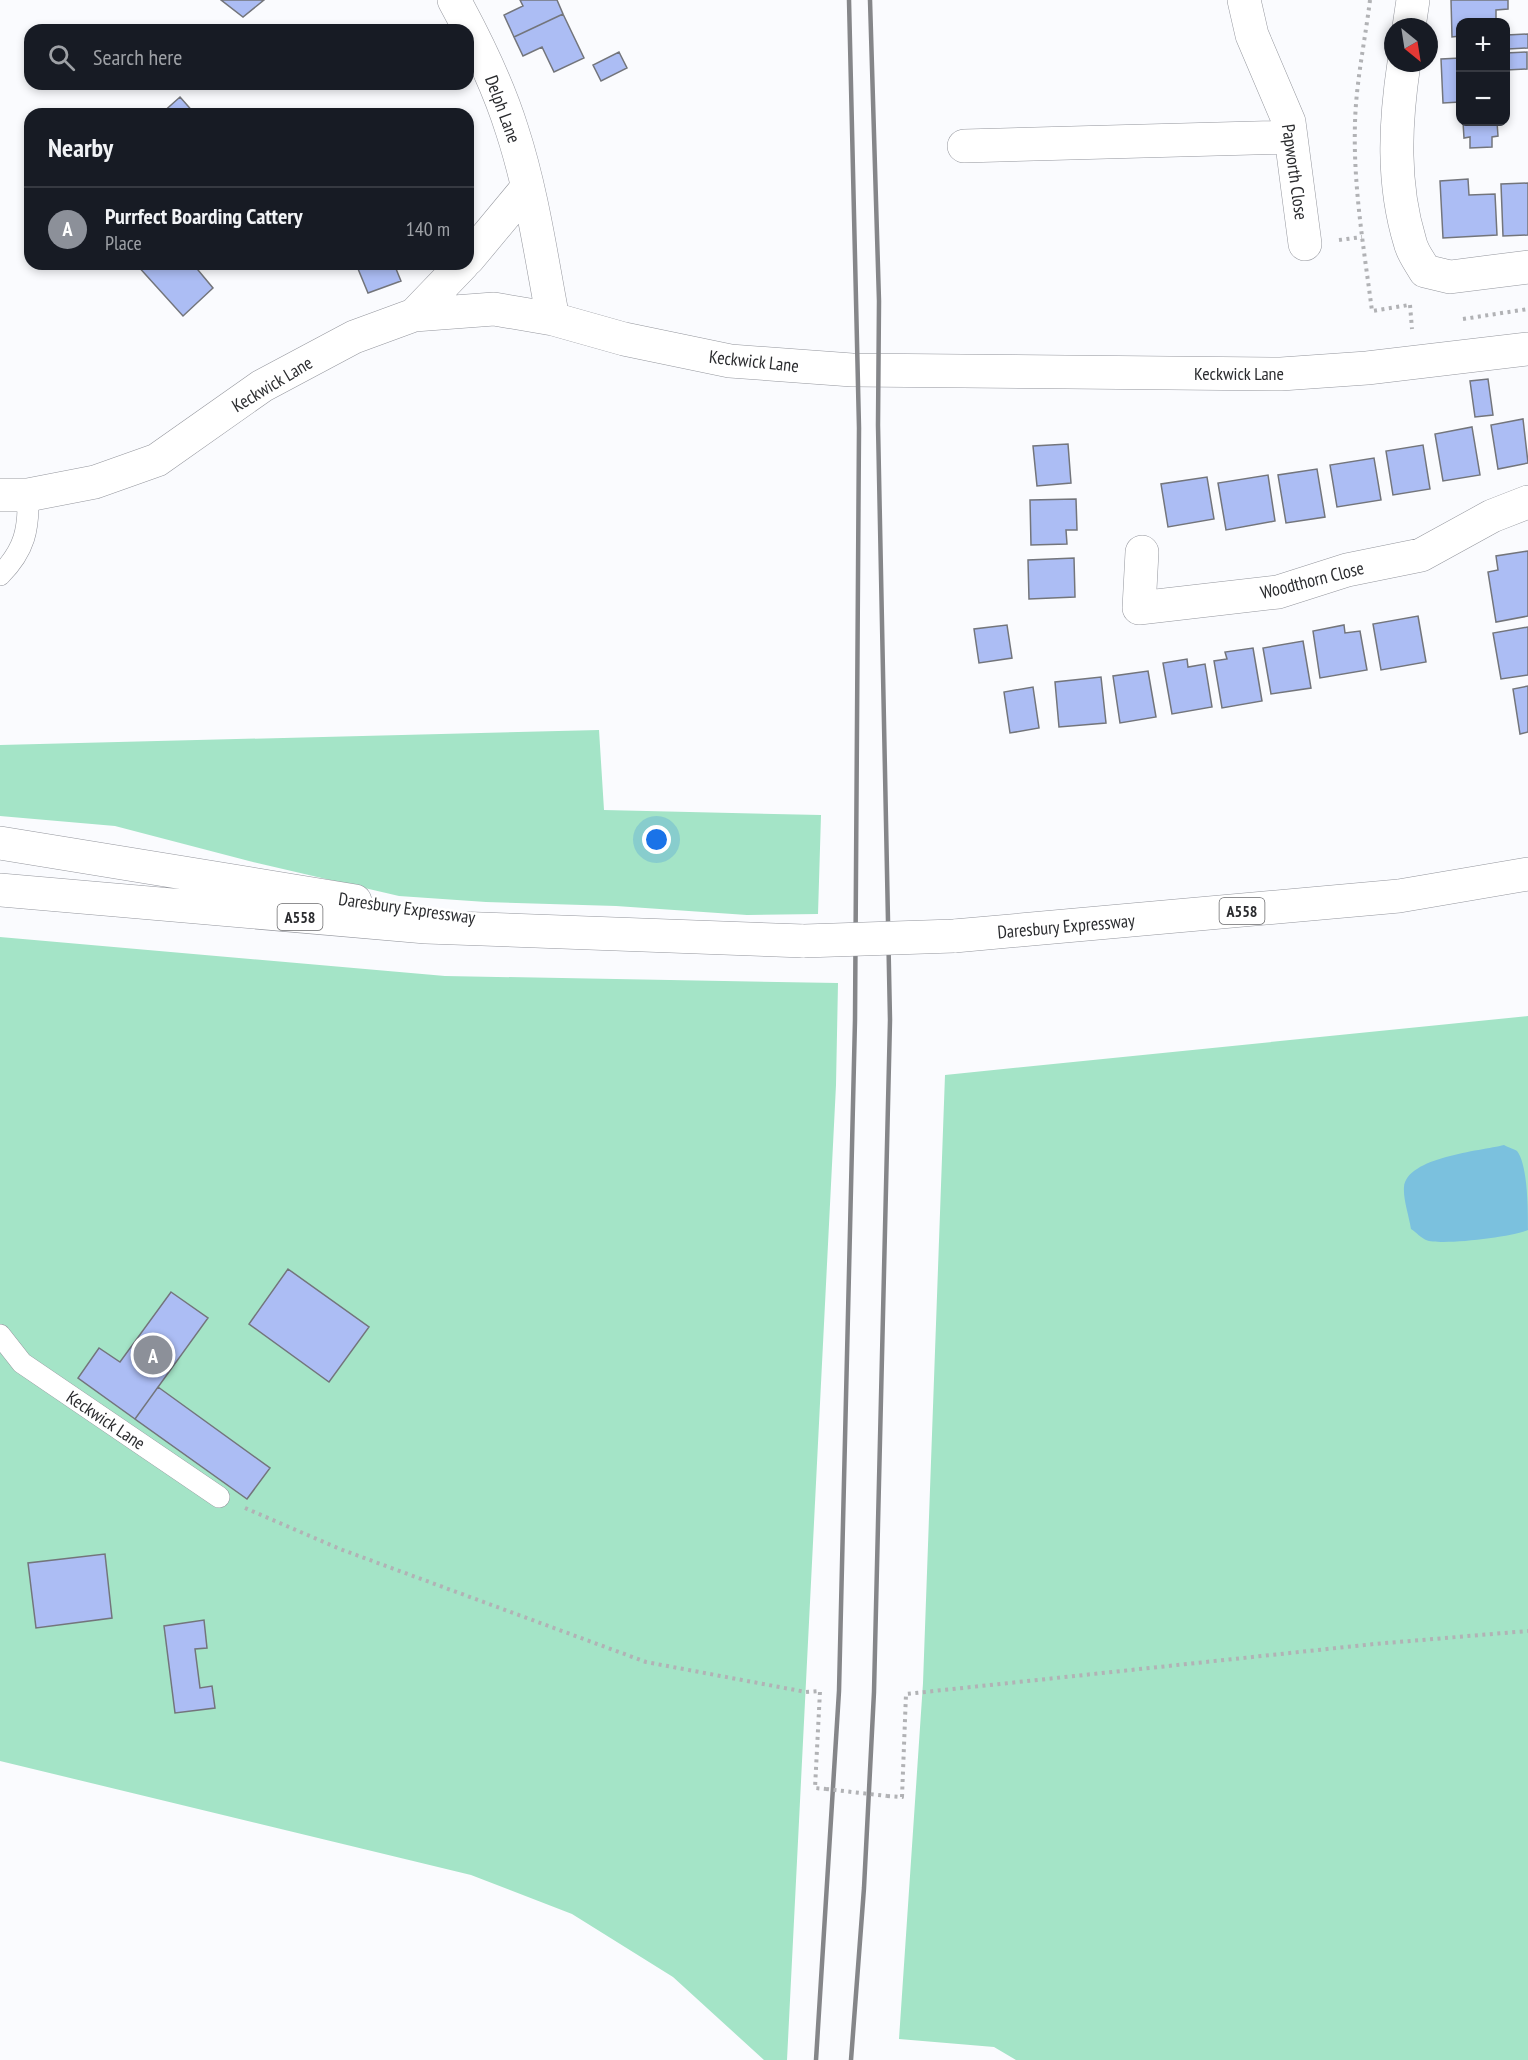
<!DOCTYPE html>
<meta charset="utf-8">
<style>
:root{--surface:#171b24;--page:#242831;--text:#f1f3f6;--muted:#9ea1a6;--line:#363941;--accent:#8c9099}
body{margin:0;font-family:"PT Sans Narrow",sans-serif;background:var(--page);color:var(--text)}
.controls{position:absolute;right:18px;top:18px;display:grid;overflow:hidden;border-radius:12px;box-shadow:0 3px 9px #0003}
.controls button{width:54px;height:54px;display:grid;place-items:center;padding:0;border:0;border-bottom:2px solid var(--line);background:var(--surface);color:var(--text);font:30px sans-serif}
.compass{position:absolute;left:1384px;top:18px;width:54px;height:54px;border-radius:50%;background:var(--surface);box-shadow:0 3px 9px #0003;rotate:150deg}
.you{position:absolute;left:657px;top:840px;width:21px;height:21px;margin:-15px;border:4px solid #fff;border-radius:50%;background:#1a73e8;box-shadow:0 0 0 9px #1a73e833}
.badge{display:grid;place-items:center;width:39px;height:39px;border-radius:50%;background:var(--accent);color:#fff;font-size:20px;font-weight:700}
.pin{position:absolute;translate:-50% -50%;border:3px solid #fff;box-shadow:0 2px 6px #0006}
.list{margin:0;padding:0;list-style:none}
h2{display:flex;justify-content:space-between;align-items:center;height:78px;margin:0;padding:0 24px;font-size:26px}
h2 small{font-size:20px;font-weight:400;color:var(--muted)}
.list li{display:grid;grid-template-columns:39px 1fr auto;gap:18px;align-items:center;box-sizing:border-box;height:84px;padding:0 24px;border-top:2px solid var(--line)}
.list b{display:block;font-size:22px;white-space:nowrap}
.list p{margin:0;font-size:20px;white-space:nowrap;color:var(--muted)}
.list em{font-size:20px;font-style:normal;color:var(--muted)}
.icon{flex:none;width:33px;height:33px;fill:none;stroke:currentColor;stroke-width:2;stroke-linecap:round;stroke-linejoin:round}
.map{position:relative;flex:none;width:1528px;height:2060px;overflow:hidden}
.search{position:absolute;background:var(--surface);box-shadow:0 3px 9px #0003;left:24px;top:24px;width:450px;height:66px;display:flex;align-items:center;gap:15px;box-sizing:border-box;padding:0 21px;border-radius:18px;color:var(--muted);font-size:22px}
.panel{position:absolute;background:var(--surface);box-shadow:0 3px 9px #0003;left:24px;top:108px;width:450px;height:162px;border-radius:18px}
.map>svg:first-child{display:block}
</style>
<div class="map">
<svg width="1528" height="2060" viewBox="0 0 1528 2060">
<rect width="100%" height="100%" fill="#fafbfe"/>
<path fill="#a4e4c7" d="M599,730L604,810L821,815L818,914L747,915L616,906L486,902L399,896L249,861L115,826L0,816V745Z
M0,937L445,976L838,983L836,1085L787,2060H764L673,1977L572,1914L471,1875L0,1761Z
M1528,1016V2060H1016L994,2047L899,2039L923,1683L945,1075Z"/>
<path fill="#7bc1de" d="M1504,1145C1507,1147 1514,1149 1517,1151C1528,1165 1528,1211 1528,1230C1513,1237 1440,1246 1426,1240C1421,1238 1416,1232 1411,1229C1409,1216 1403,1199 1404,1187C1407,1157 1480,1151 1504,1145Z"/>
<path fill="#acbdf4" stroke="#73757b" stroke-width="1.5" d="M221,0H264L243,17Z
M520,0H557L563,14L514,37L504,15L523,6Z
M1451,0H1508V9L1496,10V22H1460V36L1452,37Z
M563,14L584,58L554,72L542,47L523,56L514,37Z
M1528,34V48L1508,49L1507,35Z
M619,52L627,68L601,81L593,65Z
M1527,52V69L1506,70V53Z
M1460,58V102L1443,103L1441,59Z
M180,97L195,114H161Z
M1463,122H1497L1498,136L1492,137V147L1470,148V137L1464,138Z
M1468,179L1469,195L1495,194L1497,235L1443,238L1440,181Z
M1528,183V235L1503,236L1501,184Z
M136,264H193L213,288L183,316Z
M356,264H394L401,281L368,293Z
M1488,379L1493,415L1475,417L1470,381Z
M1523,419L1528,463L1498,469L1491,425Z
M1472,427L1480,475L1443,481L1435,434Z
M1068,444L1071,483L1037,486L1033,446Z
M1423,445L1430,489L1393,495L1386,451Z
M1374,458L1381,500L1337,507L1330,465Z
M1317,469L1325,517L1286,523L1278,475Z
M1268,475L1275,521L1226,530L1218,483Z
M1207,477L1214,519L1168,527L1161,484Z
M1076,499L1077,530H1066L1067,544L1031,545L1030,500Z
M1528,551V616L1496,622L1488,572L1498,570L1496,556Z
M1074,558L1075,597L1029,599L1028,560Z
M1418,616L1426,662L1381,670L1373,624Z
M1007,625L1012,658L979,663L974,629Z
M1344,625L1345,633L1360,631L1367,670L1320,678L1313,631Z
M1528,627V675L1501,679L1493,633Z
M1303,641L1311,688L1271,694L1263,648Z
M1253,648L1262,701L1222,708L1214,661L1227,659L1225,652Z
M1187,659L1188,667L1205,664L1212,707L1172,714L1163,663Z
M1148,671L1156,717L1120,723L1113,676Z
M1101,677L1106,723L1059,727L1055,682Z
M1528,686V732L1520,734L1513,689Z
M1033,687L1039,728L1010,733L1004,692Z
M288,1269L369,1327L329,1382L249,1324Z
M171,1292L208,1318L135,1419L78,1378L99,1348L120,1362Z
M158,1387L270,1468L247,1499L135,1419Z
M105,1554L112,1618L36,1628L28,1563Z
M204,1620L207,1648L195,1649L200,1688L212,1686L215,1708L175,1713L164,1626Z"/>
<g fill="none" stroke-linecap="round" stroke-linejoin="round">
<g stroke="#94969d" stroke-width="22">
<path id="lane" d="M0,575C25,550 29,529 28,495
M0,1335L22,1363L219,1497"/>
</g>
<g stroke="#94969d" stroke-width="34">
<path id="street" d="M454,0C477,42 498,85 512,130C532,191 541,256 553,319
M1244,0L1252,35L1289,122L1305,244
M1409,27L1413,0
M1404,63C1395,123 1392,183 1410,242C1412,252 1420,262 1425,271L1450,277L1528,267
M964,146L1291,137
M468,259L527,188
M414,315L463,264
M0,495H28L95,482L157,460L262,386L354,337L414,315L494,309L553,319L624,339L730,361L852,370L1281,374L1367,368L1528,349
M1142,552L1139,608L1278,592L1347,570L1421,555L1492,516L1528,502"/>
</g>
<g stroke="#94969d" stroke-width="34">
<path id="primary" d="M0,843L355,901
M0,890L426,927L804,941
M954,936L1399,896L1528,874"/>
</g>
<path stroke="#b1b2b5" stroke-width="4" stroke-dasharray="3 4.5" stroke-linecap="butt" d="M1370,0C1365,41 1356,82 1355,123C1353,186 1364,249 1372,311L1409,305
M1339,240L1362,237
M1410,305L1412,329
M1463,319L1528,309
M245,1508L340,1549L646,1662L806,1692L820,1691L815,1788L826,1789
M887,1796L902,1797L906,1694L1374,1644L1528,1631"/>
<use href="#lane" stroke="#fff" stroke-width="21"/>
<use href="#street" stroke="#fff" stroke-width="33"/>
<use href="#primary" stroke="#fff" stroke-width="33"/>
<path stroke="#858689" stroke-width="4.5" d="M816,2060L839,1691L855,1020L859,428L849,0
M851,2060L864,1888L874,1692L890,1020L878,425L879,301L870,0"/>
<g stroke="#94969d" stroke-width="34" stroke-linecap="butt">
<path id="primary-bridge" d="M804,941L954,936"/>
</g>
<path stroke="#b1b2b5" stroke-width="4" stroke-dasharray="3 4.5" stroke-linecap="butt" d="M826,1789L887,1796"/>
<use href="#primary-bridge" stroke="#fff" stroke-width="33"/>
</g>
<g text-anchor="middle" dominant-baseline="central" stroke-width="5" stroke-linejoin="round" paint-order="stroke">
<g fill="#fff" stroke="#6b6b6d" stroke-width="1.5">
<rect x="1219.5" y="898" width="45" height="26" rx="4.5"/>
<rect x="277.5" y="904" width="45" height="26" rx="4.5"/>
</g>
<g font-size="16" font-weight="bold" fill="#2b2c2f">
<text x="1242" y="911">A558</text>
<text x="300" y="917">A558</text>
</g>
<g font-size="18" fill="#2b2c2f" stroke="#fff">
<text transform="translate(503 109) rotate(70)">Delph Lane</text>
<text transform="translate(1295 172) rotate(82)">Papworth Close</text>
<text transform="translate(754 361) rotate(6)">Keckwick Lane</text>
<text x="1239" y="373">Keckwick Lane</text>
<text transform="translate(272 384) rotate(-31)">Keckwick Lane</text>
<text transform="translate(1312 580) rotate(-14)">Woodthorn Close</text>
<text transform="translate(407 908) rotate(8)">Daresbury Expressway</text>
<text transform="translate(1066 926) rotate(-5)">Daresbury Expressway</text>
<text transform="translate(106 1420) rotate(34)">Keckwick Lane</text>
</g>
</g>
</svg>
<div class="controls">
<button>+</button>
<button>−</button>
</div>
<svg class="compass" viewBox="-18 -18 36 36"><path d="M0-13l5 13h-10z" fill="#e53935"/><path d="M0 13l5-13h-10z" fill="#9ea1a6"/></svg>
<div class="you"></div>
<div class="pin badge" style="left:153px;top:1355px">A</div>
<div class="search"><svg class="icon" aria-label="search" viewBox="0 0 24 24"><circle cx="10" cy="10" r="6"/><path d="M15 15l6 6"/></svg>Search here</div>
<section class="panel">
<h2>Nearby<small></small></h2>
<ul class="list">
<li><span class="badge">A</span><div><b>Purrfect Boarding Cattery</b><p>Place</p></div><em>140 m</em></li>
</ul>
</section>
</div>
